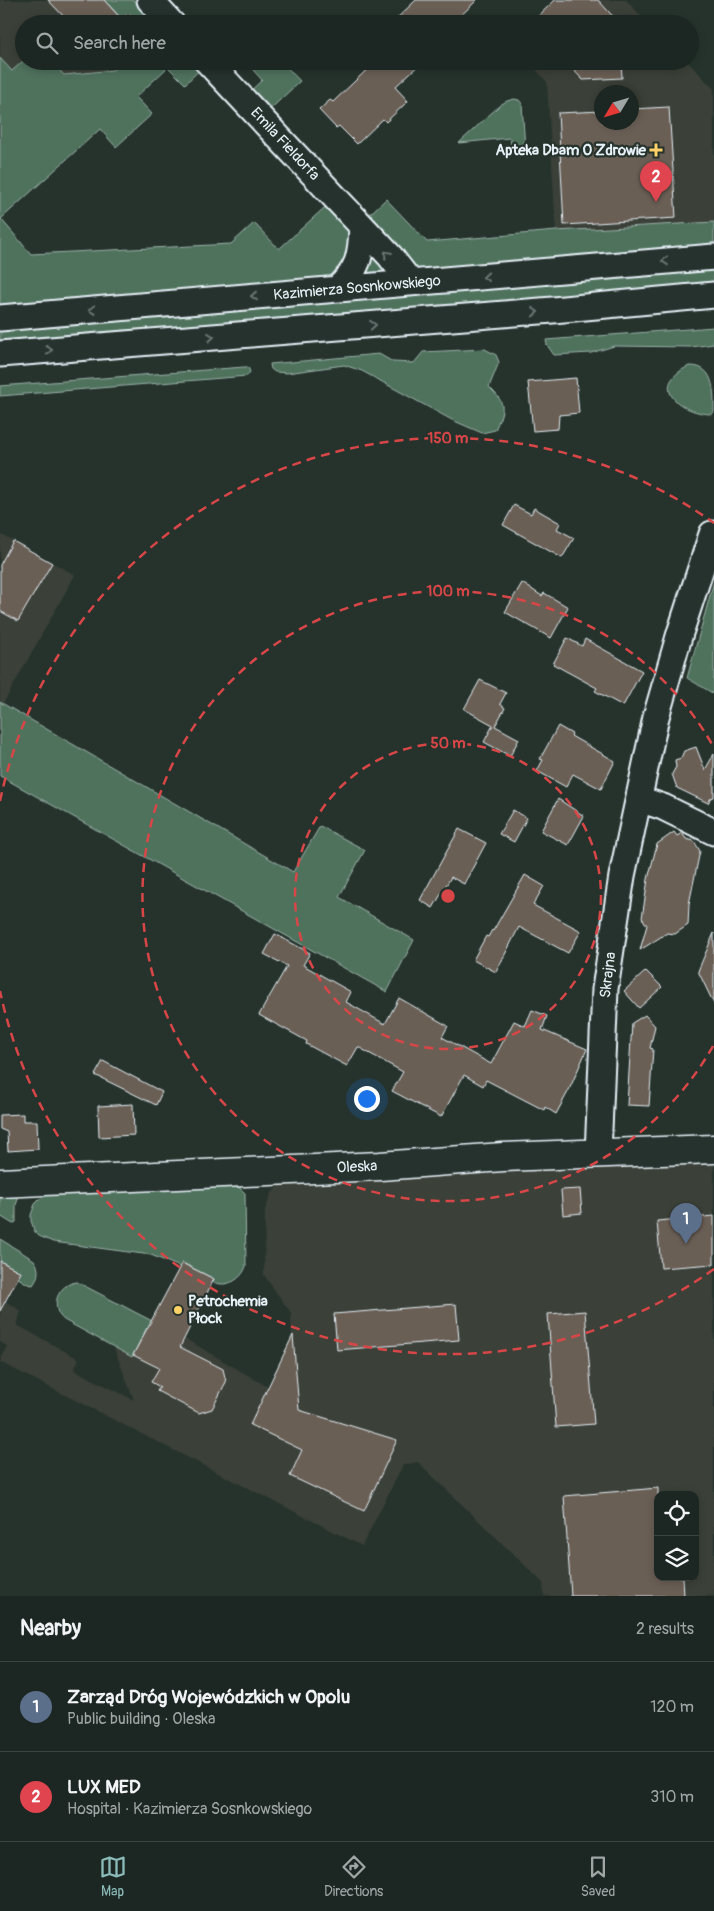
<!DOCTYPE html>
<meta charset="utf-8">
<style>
:root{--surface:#1c2622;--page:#252e2a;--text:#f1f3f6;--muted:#a0a5a5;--line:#3a4340;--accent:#8bbbb9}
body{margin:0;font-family:Pangolin,sans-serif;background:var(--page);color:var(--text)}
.controls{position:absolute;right:15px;bottom:15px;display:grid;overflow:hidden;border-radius:10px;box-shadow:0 2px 8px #0003}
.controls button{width:45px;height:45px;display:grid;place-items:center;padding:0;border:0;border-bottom:1px solid var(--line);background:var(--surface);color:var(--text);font:25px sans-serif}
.compass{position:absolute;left:594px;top:85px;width:45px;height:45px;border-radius:50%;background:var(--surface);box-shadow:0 2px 8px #0003;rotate:232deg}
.you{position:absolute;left:366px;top:1098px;width:18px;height:18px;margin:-12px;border:4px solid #fff;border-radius:50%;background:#1a73e8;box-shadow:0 0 0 8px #1a73e833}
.badge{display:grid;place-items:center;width:32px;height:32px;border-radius:50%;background:var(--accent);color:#fff;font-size:16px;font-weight:700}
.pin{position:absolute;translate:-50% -41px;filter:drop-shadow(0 1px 2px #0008)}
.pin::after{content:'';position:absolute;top:26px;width:18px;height:15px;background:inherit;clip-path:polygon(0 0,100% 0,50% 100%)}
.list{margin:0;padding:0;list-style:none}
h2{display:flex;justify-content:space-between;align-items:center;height:65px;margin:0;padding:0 20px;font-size:21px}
h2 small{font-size:16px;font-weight:400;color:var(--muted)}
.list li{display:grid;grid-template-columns:32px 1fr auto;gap:15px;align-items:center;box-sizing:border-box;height:90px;padding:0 20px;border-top:1px solid var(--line)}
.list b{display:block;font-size:19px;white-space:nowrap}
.list p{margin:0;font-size:16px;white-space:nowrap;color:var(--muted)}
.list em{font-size:16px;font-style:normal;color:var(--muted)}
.icon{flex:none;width:28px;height:28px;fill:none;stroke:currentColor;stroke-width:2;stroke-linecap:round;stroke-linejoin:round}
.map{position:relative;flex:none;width:714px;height:1596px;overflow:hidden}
.search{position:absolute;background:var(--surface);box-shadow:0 2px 8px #0003;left:15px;right:15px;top:15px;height:55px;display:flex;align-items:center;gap:12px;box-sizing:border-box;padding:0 18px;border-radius:28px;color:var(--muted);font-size:19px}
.sheet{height:245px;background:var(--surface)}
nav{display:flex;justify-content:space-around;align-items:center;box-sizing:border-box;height:70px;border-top:1px solid var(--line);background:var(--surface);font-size:14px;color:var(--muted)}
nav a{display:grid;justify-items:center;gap:2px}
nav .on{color:var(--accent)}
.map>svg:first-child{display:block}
</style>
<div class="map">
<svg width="714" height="1596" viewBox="0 0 714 1596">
<rect width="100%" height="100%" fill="#26332d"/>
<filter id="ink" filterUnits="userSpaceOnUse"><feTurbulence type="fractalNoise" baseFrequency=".02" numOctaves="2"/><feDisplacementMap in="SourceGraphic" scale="10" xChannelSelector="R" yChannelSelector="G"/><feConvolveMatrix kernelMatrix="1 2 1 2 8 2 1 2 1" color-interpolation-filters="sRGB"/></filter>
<g filter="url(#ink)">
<path fill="#3a4039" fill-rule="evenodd" d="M0,0H104L121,19L128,13L138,24H24V60L12,71L0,58Z
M555,0H626L649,24H530Z
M51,61H123L113,70L64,75Z
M528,61H687L714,89V222L556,231L547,82ZM602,92H632V122H602Z
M0,534L75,575L3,704L0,702Z
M714,1149V1596H544L543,1583L418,1462L403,1465L362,1546L0,1362L7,1346L0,1342V1311L5,1301L21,1311L17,1325L79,1359L74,1370L134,1400L114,1348L132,1357L147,1328L184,1338L268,1387L292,1339L291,1313L264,1275L265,1210L271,1194L295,1170ZM658,1495H695V1577H658Z"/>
<path fill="#4f725d" stroke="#9cb2aa" d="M104,0H151L172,24H138L128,13L122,19Z
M0,58L12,71L24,60L51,61L64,75L113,70L123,61L208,62L185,84L168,67L136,97L152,114L116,147L100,129L1,219L31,254L231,244L254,223L279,249L335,198L359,224L386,199L427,242L556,231L714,222V257L0,318Z
M245,61H281L300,81L261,118L242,99L262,80Z
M514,99L519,100L522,104L525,148L519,154L512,150L510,138L459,143L500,105L507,101Z
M714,267V284L0,342V328Z
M714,327V344L691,347L614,346L591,353L554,355L547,345L546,340Z
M485,349L496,355L499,362L489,387C507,404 504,409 495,430L482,433L452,420L362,371L344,365L287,373L275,372L271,369L270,364L379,354L393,362L414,363L423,352Z
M689,366C714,365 714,389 714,412L712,414C682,414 646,387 689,366Z
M244,367H248L250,372L247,376L0,396V386Z
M714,581V694L687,678Z
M0,702L293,872L320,826L365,850L339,897L414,940L387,992L0,776Z
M224,1173L245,1193L246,1266C242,1280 226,1288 213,1282L214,1279L183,1263L180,1267L151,1255L53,1242L39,1236L35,1232L31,1221V1215L35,1204L39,1200L66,1180Z
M0,1183L20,1193L16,1205V1222L13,1224L0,1216Z
M0,1239L34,1260C40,1268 39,1277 33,1285L28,1284L18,1278L21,1272L0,1261Z
M77,1282L152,1321L148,1329H146L132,1357L64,1320C49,1308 57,1284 77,1282Z"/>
<path fill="#6a5f54" stroke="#e8f1f8" d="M48,0H104L126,24H71Z
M416,0H477L452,24H391Z
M555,0H598L620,24H530Z
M376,61H423L395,87L408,101L386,122L383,119L357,144L339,126L336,128L319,110L330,100L333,102Z
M565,61H621L622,78L583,80Z
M669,107L676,218L564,225L558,113L602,111V122H632V109Z
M576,378L579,413L559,415L558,429L533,431L528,382Z
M514,505L531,514L534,508L560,523L557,529L574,538L562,558L503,525Z
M13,541L52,563L18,621L0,611V565Z
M522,583L542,596L544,593L568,607L551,638L505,612Z
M567,638L582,646L585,639L642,671L623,706L595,691L597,688L553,664Z
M480,680L506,693L500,704L505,708L495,726L519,739L510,756L484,742L493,725L464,709Z
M558,726L572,734L571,736L615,761L601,789L573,774L566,787L537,771L543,760L540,759Z
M696,747L705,770L714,754V797L711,798L708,803L677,788L672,774L676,767L675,760L681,758L684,751Z
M558,799L584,816L568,845L541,831Z
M513,810L527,818L514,842L499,834Z
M459,829L486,843L464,884L451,877L433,908L420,900Z
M674,832L677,836L682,833L686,839L694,841L700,851L689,904L688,925L675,934L667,933L640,950L647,925L642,918L648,879L657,844Z
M525,875L544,886L533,905L581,931L568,953L519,927L496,972L473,960L486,936L488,937L492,930L493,931Z
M714,933V1004L698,971Z
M275,934L310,953L303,965L351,992L346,1002L385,1024L399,998L448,1026L442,1037L491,1064L514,1021L525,1026L532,1010L547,1016L542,1030L587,1049L569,1090L556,1114L545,1107L544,1110L486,1080L483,1086L464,1075L441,1117L392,1091L403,1072L358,1047L347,1066L306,1044L307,1041L259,1015L287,966L264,954Z
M646,971L662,987L639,1008L624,991Z
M645,1015L655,1026L650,1048L653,1049L649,1106L627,1105L632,1023Z
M103,1061L162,1092L156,1105L95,1075Z
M133,1104L134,1135L99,1137L98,1106Z
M23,1114V1121H37L38,1149L8,1151L7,1132L0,1129V1115Z
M580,1189L582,1213L563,1215L561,1190Z
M714,1216V1264L661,1268L657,1221Z
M0,1261L21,1272L0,1311Z
M182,1263L214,1279L180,1347L223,1369L226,1382L212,1409L199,1413L157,1391L160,1387L151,1382L159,1368L133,1355Z
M456,1304L459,1340L337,1350L334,1314Z
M585,1311L594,1424L556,1427L548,1314Z
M293,1335L299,1410L397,1440L364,1511L290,1476L302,1450L250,1425Z
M658,1488V1577H683L684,1596H571L564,1496Z"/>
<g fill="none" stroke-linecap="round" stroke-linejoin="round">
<g stroke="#e8f1f8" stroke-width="29">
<path id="minor" d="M150,0L172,24
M207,61L390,256L411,283
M337,289C359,269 361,256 362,227
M0,318L714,257
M0,354L553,310L714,295
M639,799L663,807L714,832
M598,1154L605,989L622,876L656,717L680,633L712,534"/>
</g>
<g stroke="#e8f1f8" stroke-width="31">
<path id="major" d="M0,1183L380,1166L503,1157L714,1149"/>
</g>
<use href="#minor" stroke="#26332d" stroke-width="25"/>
<use href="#major" stroke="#26332d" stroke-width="28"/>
</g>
<defs><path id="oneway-chevron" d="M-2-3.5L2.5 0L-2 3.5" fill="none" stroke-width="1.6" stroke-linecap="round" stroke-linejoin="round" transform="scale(1.25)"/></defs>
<g stroke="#6a7674">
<use href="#oneway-chevron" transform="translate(387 254) rotate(-131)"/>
<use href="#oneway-chevron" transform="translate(665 261) rotate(175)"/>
<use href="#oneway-chevron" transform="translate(486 277) rotate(175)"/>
<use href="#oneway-chevron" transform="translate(254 296) rotate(175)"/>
<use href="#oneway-chevron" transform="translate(92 310) rotate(175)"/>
<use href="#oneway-chevron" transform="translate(535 312) rotate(-5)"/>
<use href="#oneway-chevron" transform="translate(373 325) rotate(-5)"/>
<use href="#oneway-chevron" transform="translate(211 337) rotate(-5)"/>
<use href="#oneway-chevron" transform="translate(49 350) rotate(-5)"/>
</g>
</g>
<g fill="none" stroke="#d94647" stroke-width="2.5" stroke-dasharray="9 6">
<circle cx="448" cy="896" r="153"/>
<path d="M713 1046A305 305 0 1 1 713 746"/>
<path d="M714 1269A458 458 0 0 1 0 991M0 801A458 458 0 0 1 714 523"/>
</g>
<g fill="#ffd166" stroke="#26332d" stroke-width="2">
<path d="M653.5 142.5h5v5h5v5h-5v5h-5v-5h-5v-5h5z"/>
<circle cx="178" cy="1310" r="5"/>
</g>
<g text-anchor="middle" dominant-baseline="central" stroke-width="4.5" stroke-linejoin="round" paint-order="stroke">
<g font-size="15" fill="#e8f1f8" stroke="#26332d">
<text transform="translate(285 144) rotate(47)">Emila Fieldorfa</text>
<text transform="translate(357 288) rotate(-5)">Kazimierza Sosnkowskiego</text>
<text transform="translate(608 975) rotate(-83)">Skrajna</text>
<text transform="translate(357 1167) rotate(-3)">Oleska</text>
</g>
<g font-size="15" font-weight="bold" fill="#e8f1f8" stroke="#26332d" text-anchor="end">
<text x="646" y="150">Apteka Dbam O Zdrowie</text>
<text x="188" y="1301" text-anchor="start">Petrochemia<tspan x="188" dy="17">Płock</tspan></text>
</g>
</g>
<circle cx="448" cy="896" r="8" fill="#d94647" stroke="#26332d" stroke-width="2.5"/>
<g font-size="15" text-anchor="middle" font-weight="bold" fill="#d94647" stroke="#26332d" stroke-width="4.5" stroke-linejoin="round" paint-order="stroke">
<text x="448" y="443">150 m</text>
<text x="448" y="596">100 m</text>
<text x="448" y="748">50 m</text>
</g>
</svg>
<div class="controls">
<button><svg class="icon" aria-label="locate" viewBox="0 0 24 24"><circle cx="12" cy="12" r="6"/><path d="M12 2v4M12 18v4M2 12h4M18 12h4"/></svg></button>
<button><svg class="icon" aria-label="layers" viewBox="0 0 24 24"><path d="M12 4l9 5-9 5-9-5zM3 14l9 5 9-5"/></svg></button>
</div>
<svg class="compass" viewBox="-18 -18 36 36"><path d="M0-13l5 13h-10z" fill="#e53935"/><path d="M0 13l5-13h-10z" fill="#a0a5a5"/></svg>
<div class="you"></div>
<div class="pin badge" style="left:686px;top:1244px;background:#5c6f8a">1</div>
<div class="pin badge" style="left:656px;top:202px;background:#e0444e">2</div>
<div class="search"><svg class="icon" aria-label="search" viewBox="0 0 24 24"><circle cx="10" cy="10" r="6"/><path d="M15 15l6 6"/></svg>Search here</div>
</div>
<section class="sheet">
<h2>Nearby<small>2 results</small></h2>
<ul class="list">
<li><span class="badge" style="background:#5c6f8a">1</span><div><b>Zarząd Dróg Wojewódzkich w Opolu</b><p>Public building · Oleska</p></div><em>120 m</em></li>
<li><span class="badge" style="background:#e0444e">2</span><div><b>LUX MED</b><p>Hospital · Kazimierza Sosnkowskiego</p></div><em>310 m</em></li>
</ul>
</section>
<nav>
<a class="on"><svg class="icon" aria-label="map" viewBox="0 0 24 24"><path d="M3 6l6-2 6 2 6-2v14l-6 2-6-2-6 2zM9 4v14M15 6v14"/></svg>Map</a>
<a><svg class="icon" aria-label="directions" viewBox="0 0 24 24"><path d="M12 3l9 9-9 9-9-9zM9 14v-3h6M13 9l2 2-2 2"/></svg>Directions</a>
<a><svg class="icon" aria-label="saved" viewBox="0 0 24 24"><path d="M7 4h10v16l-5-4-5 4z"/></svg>Saved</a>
</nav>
